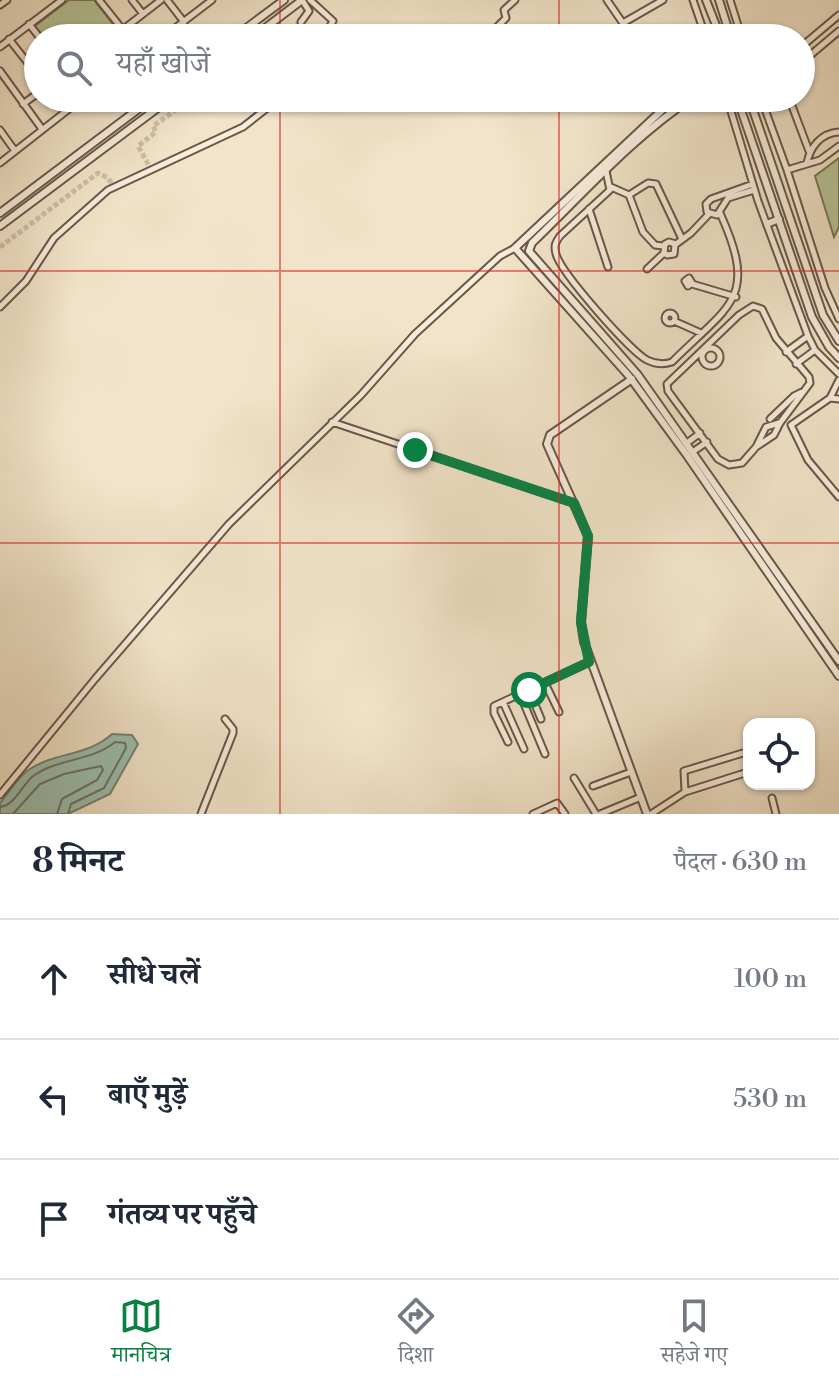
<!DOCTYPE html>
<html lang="hi">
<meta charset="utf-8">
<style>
:root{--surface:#fff;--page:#f6f6f7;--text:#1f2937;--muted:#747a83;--line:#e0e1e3;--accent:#0b8043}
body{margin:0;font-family:"Libre Bodoni","Noto Serif Devanagari",serif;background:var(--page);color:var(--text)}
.controls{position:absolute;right:24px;bottom:24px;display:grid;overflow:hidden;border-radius:16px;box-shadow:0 2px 6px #0004}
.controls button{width:72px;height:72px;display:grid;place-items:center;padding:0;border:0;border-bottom:2px solid var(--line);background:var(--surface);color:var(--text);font:40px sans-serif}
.stop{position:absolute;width:24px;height:24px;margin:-18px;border:6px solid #0b8043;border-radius:50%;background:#fff}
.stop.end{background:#0b8043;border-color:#fff;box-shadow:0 2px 8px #0008}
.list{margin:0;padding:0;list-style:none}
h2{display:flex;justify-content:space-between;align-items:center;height:104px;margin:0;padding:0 32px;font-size:34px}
h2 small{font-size:26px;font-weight:400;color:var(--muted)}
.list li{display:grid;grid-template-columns:52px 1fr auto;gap:24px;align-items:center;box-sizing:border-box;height:120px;padding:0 32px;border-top:2px solid var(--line)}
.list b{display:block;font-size:30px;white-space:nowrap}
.list em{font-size:26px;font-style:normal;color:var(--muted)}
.icon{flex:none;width:44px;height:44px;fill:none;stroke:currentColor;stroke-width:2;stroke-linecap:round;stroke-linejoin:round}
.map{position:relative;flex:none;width:839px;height:814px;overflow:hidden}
.search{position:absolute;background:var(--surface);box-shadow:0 2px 6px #0004;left:24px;right:24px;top:24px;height:88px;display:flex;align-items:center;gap:20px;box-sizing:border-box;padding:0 28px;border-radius:44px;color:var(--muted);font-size:30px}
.sheet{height:464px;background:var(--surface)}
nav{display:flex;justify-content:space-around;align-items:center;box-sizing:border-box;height:112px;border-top:2px solid var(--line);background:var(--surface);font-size:22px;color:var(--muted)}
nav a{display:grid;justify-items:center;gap:4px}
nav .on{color:var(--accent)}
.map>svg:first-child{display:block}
</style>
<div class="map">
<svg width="839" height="814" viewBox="0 0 839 814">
<rect width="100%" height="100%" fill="#f2e4ca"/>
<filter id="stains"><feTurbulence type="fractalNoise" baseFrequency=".0025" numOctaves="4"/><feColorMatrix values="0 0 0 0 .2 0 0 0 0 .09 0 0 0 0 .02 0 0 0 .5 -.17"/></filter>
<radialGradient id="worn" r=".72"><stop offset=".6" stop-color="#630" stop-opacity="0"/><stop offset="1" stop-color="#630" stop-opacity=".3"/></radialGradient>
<path fill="#b8c599" stroke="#7a765a" stroke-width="2" d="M69,0H94L116,28L104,38H44L35,26Z
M839,158V227L834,237L815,176Z"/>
<path fill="#9cbfb0" stroke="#768374" stroke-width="2" d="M112,734L132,735L138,744L110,794L68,814H0V803C9,793 18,776 30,769C56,752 88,756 112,734Z"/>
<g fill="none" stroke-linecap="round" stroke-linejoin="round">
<path stroke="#6c7465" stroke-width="2" d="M0,807C15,805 21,787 32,777C56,758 91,762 115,742L125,743L126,748L104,788L71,804L68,814
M13,814L40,784L64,774L101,766L103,770L97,780L62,799L57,814"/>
<path stroke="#cebea7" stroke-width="5" stroke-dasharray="5 2.5" stroke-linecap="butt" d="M278,38L301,22
M152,171L138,146L156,132L153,126L193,98
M0,247L98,173L108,178L114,187"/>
<g stroke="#6a5746" stroke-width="9">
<path id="minor" d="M99,0L123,30
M132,0L143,14
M167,0L184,22
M310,0L333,21L323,38
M607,0L633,38
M693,0L706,38
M730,0L742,38
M0,5L7,0
M301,22L309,11L302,0
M623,23L663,0
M29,24L40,38
M579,34L582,38
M112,38L161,0
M162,38L212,0
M486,38L506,18L504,10L515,0
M9,39L38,76
M0,47L62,0
M801,47L839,15
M801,63L839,31
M0,71L42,129
M727,98L758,201L808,336L815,350L839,374
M761,98L787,170L820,160L839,146
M789,98L809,151
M23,104L38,93
M0,130L15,151
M0,163L83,98
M807,163C810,147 821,133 839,132
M787,170L825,288L839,319
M606,171L610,190L560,236C555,243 554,246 556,254C561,273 630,351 647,360C655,364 663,365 672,362C730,304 759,299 720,213
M753,184L711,199L706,204L707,212L717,215L728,198L754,190
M611,187L629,195L643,232L655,245L663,246
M629,195L648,183L656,184L682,239
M589,209L608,267
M675,245L674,254L667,255L664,253L665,244L669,242L676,244L691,233L709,214
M647,269L664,253
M689,278L692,283L688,286L685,281Z
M692,284L736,297
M753,306L762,309L776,338L809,377L810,383L780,423L774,435L756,447L742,463L729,465L718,459L668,391L667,384L739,315Z
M0,307L26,281L54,238L108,190L243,127L280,98
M665 318a5 5 0 1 1 10 0a5 5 0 1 1-10 0Z
M674,321L701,333
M702 357a9 9 0 1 1 18 0a9 9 0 1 1-18 0Z
M786,352L808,336
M796,364L815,350
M830,398L839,380
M839,399L830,398L791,425L808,460L839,497
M770,419L794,396L804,391
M332,422L574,503
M687,443L700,433
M757,445L766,427L779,423
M694,451L707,442
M545,683L559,712
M529,690L541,719
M520,694L545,754
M503,702L524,749
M508,742L494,713V706L589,662
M574,778L596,814
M593,786L631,772
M685,792L748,772
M0,795L95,679L229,524L361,395L415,334L500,256L515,248
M772,798L776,814
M201,814L233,733V729L225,719
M533,814L557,803L565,814
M600,814L641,797
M651,814L685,792L684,771L743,753"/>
</g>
<g stroke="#6a5746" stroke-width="10">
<path id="tertiary" d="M706,0L721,38
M719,0L731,38
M233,38L284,0
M252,38L302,0
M675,98L515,248L629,376L686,454L839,676
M692,98C633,137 583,194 532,243L529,251L638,375L839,661
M737,98L812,317L829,347L839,358
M749,98L823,315L839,341
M0,213L153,98
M767,224L779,219
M0,226L171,98
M632,379L550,435L547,444L588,536L581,622L584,642L647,814"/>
</g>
<use href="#minor" stroke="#f7eddd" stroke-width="5"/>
<use href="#tertiary" stroke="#f7eddd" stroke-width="6"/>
</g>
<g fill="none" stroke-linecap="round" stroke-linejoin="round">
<path stroke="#0b8043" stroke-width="10" d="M415,450L574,503L588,536L581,622L589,662L529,690"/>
</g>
<path fill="none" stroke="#d62828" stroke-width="2" stroke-opacity="0.55" d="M280,0V38M559,0V38M280,98V814M559,98V814M0,271H839M0,543H839"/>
<rect width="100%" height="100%" filter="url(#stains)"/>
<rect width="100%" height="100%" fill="url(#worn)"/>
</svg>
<div class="controls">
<button><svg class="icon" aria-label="locate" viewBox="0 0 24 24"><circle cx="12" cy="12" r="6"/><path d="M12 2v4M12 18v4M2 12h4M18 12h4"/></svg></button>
</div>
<div class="stop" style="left:529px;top:690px"></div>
<div class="stop end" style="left:415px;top:450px"></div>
<div class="search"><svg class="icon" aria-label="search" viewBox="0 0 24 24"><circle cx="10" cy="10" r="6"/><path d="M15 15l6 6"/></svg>यहाँ खोजें</div>
</div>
<section class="sheet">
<h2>8 मिनट<small>पैदल · 630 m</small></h2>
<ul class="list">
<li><svg class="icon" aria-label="ahead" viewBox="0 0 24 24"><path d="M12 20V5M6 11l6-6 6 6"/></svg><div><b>सीधे चलें</b></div><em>100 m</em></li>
<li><svg class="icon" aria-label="left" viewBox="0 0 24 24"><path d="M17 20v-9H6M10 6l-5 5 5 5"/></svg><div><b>बाएँ मुड़ें</b></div><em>530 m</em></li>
<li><svg class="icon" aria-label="arrive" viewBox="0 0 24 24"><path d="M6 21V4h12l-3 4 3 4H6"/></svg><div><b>गंतव्य पर पहुँचे</b></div></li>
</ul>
</section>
<nav>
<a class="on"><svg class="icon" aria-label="map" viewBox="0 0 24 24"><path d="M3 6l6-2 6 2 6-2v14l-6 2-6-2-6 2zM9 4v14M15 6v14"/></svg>मानचित्र</a>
<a><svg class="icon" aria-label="directions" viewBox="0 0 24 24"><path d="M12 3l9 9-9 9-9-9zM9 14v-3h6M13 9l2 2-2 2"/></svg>दिशा</a>
<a><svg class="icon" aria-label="saved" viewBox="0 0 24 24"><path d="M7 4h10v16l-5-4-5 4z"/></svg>सहेजे गए</a>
</nav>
